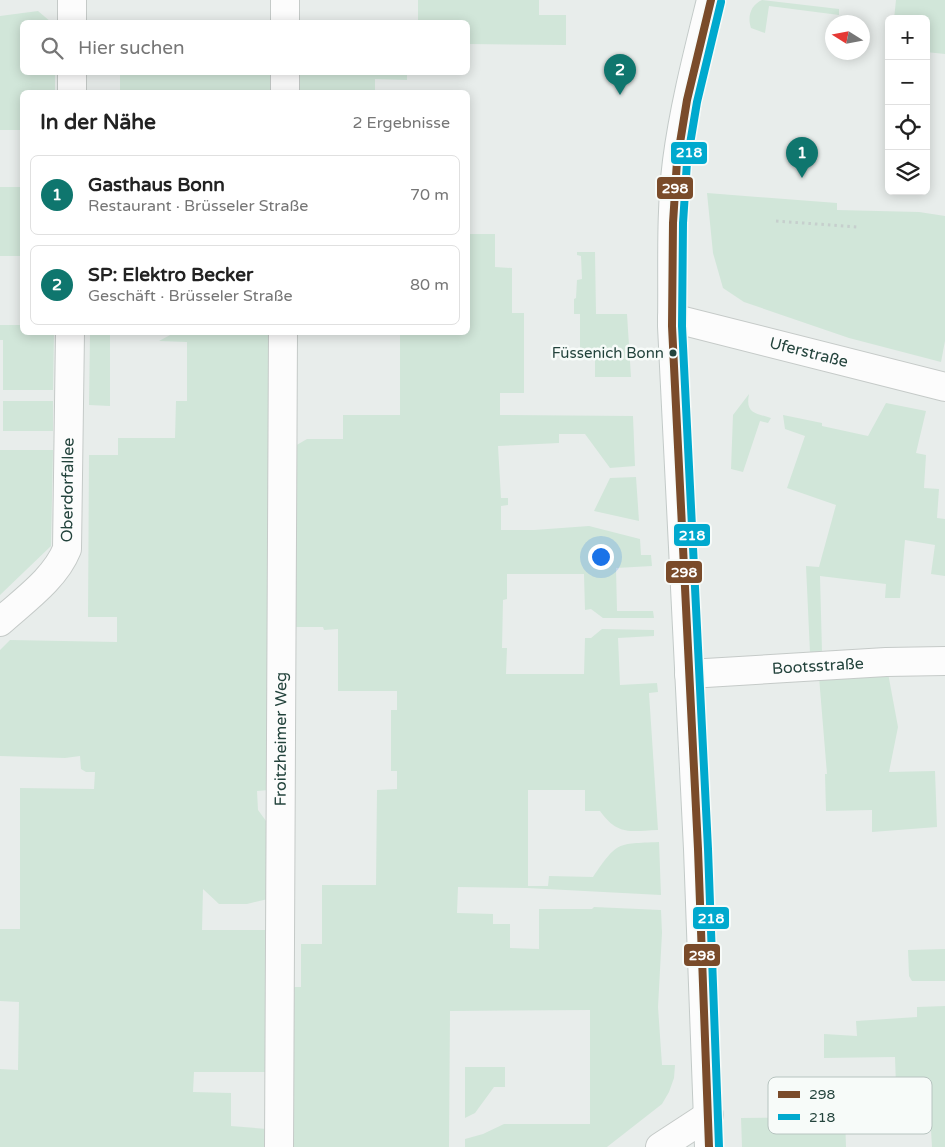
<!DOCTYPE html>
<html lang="de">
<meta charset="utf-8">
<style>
:root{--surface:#fff;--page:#f6f6f6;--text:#222;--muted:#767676;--line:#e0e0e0;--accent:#0f766e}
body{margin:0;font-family:"Varela Round",sans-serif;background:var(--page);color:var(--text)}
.controls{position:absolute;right:15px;top:15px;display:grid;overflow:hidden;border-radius:8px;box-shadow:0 2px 12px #0003}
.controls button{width:45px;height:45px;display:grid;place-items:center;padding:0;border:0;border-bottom:1px solid var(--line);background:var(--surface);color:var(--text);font:25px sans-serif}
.compass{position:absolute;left:825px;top:15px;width:45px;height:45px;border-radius:50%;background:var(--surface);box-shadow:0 2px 12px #0003;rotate:281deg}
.you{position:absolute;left:600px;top:556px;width:18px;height:18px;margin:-12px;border:4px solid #fff;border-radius:50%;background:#1a73e8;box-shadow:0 0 0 8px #1a73e833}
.badge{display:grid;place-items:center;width:32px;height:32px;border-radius:50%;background:var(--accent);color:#fff;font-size:16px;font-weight:700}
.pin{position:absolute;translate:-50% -41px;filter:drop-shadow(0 1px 2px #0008)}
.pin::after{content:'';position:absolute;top:26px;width:18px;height:15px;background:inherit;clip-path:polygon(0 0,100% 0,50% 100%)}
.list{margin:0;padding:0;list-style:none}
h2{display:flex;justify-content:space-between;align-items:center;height:65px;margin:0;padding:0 20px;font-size:21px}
h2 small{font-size:16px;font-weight:400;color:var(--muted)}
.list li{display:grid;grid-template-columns:32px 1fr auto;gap:15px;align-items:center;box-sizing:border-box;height:80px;margin:0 10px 10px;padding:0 10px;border:1px solid var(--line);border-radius:8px}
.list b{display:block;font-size:19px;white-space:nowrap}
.list p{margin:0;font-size:16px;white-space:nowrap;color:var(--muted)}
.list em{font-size:16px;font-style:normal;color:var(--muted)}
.icon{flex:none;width:28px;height:28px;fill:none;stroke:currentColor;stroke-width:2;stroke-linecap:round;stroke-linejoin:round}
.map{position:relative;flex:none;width:945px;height:1147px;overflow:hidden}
.search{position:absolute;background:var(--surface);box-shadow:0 2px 12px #0003;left:20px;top:20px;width:450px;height:55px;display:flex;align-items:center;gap:12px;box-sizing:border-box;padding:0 18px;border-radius:8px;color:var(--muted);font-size:19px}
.panel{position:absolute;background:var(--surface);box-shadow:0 2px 12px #0003;left:20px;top:90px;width:450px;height:245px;border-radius:8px}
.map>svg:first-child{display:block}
</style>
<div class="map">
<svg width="945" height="1147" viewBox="0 0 945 1147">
<rect width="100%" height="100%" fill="#e8edeb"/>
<path fill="#d1e6d9" d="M418,0H539V15H566V45L468,44V22H418Z
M762,0L839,9V15L769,6L765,33L751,28C747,16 751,5 762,0Z
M896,0H945V54L926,52V19H894Z
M38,11L51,22H22V72L55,73V92H22V130H0V16Z
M120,73H273V92H120Z
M297,73H407V80L375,79V92H297Z
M0,187H22V256H0Z
M707,193L837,203V210L919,212L945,216V341L941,362L849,338L744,302L723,288L713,253Z
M468,234H495V267L512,268V313H524V393H500V415L633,416L635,466L610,468L585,434H559V443L498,446L501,498H508V505L501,506V530H534L589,526L640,539L641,555H651L652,566L616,568L617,611H653L654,618H603L591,609L585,610L584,574H507V599L503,600L502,648H507L506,674H584L585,638H591L602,629L654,630V636L618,638L620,685L657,683L658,692L649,693L658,830C630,831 618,836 600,811H585V790H528V886H548L549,876L593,877C618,841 616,844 659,842L661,895L527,888L458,887L457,913L493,914V924H510V948L539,949V909H592L594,907L661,910L662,933L658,1007L662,1065H675L674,1078L669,1092L662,1104L607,1147H465V1139L483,1134L504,1124H590V1010L450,1011L449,1147H291L292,987H301V944H322V885H376L377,790L397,789V771H391V710H397V691H338V629L324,630L323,627H294L295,446L307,439H343V415H400V333L468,332Z
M577,252H595L596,314H627L631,377H595V360L580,355V314H574V299L576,298L577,280L582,279L581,256L577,255Z
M0,325H22V332L54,333L53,390H3V340H0Z
M177,332L269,333V790L257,791L258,810L269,825L268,899L247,904H219L203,889L202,930H268L267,1072H194L193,1092L231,1093V1126L267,1129V1147H0V1069L18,1070L19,1002L0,1001V929H20V788L94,789L95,772H86L81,769L80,756L65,758L0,756V650L10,640L117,642V617H88L89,455H118V438H175L176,401H187V342L159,341L172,334Z
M90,333H110V406L89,405Z
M749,394C745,414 756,413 771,418L768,423L760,421L743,472L731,469L733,415Z
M3,401H53V431H3Z
M886,403L926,411L916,453L926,455L924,488L939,489L937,518L945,519V576L931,574L935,545L905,540L900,598H885L886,584L820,576L822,652L810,653L806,566L819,567L836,505L787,488L805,436L785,429L783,415L822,423V426L868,436Z
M0,450H53L51,546L0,595Z
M636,477L639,521L594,511L610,478Z
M888,673L898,727L889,772L935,771L937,827L872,832V810L826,811L825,774H827L819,677Z
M945,949V981H912L909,976L908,950Z
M945,1006V1147H932L930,1114L897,1115L895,1057L824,1058V1034L857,1036L856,1021L917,1017V1007Z
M465,1067H505V1087H494L475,1113L465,1118Z
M845,1117L846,1147H742L741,1118Z"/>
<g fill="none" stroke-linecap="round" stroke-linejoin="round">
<g stroke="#c5cac8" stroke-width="30">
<g id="street">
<path d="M72,22V0"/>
<path d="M285,22V0"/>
<path d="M72,92V72"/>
<path d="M285,92V72"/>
<path id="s1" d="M672,318L945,387"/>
<path id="s2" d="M0,622C23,601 55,579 67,549L70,332"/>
<path id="s3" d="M689,674L886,662L945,661"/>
<path id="s4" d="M279,1147L283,332"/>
<path d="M660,1147L709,1115"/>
</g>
</g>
<g stroke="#c3cac8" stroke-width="30">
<path id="secondary" d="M709,1147L698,849L672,326C673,270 670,216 677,161C684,107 698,53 711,0"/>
</g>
<path stroke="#c6cfcd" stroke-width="3" stroke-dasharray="2.5 4" stroke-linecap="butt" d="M776,221L857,227"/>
<use href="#street" stroke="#fcfcfc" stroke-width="28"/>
<use href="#secondary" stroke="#fcfcfc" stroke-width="28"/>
<g stroke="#f7fbf9" stroke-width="11">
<path id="bus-1" d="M709,1147L698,849L672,326L673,223L677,161L687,100L711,0"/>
</g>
<g stroke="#f7fbf9" stroke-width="11">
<path id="bus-2" d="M719,1147L708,849L682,326L683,223L687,162L697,102L721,2"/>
</g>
<use href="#bus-1" stroke="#7a4b2a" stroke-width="8"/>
<use href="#bus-2" stroke="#00a9ce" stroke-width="8"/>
</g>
<circle fill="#23433c" stroke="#f7fbf9" stroke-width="2" cx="673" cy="353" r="4.5"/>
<g text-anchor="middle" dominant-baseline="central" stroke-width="5" stroke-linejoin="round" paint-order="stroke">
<g font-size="15" fill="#23433c" stroke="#f7fbf9" text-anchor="end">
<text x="664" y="353">Füssenich Bonn</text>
</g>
<g font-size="16" fill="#23433c" stroke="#f7fbf9">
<text stroke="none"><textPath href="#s1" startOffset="141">Uferstraße</textPath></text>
<text stroke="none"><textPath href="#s2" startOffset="159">Oberdorfallee</textPath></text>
<text stroke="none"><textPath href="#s3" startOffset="129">Bootsstraße</textPath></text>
<text stroke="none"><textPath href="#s4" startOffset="408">Froitzheimer Weg</textPath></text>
</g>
</g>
<rect x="768" y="1077" width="164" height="57" rx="8" fill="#f7fbf9" stroke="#b7c4c0" stroke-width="1"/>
<rect x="778" y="1091" width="22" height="7" fill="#7a4b2a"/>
<rect x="778" y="1114" width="22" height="6" fill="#00a9ce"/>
<g font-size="14" fill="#23433c">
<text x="809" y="1099">298</text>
<text x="809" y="1122">218</text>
</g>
<g stroke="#f7fbf9" stroke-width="2">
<rect x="670" y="141" width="38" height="24" rx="5" fill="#00a9ce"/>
<rect x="656" y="176" width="38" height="24" rx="5" fill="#7a4b2a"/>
<rect x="673" y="523" width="38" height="24" rx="5" fill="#00a9ce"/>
<rect x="665" y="560" width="38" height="24" rx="5" fill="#7a4b2a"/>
<rect x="692" y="906" width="38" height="24" rx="5" fill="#00a9ce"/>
<rect x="683" y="943" width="38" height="24" rx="5" fill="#7a4b2a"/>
</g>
<g font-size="14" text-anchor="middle" font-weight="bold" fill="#fff">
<text x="689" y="157">218</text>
<text x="675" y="193">298</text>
<text x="692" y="540">218</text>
<text x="684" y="577">298</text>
<text x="711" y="923">218</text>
<text x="702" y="960">298</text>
</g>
</svg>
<div class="controls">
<button>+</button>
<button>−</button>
<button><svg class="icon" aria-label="locate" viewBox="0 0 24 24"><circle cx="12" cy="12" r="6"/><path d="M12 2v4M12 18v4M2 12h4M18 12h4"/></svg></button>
<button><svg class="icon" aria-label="layers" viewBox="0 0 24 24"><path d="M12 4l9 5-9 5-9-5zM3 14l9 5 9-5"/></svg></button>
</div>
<svg class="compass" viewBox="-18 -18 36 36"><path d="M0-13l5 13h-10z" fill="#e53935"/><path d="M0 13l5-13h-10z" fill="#767676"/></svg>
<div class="you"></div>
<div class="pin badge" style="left:802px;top:178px">1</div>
<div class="pin badge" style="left:620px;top:95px">2</div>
<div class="search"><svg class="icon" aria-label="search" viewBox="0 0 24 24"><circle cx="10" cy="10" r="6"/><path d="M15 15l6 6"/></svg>Hier suchen</div>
<section class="panel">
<h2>In der Nähe<small>2 Ergebnisse</small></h2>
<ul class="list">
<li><span class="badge">1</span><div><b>Gasthaus Bonn</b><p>Restaurant · Brüsseler Straße</p></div><em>70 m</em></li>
<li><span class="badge">2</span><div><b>SP: Elektro Becker</b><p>Geschäft · Brüsseler Straße</p></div><em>80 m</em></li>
</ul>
</section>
</div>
